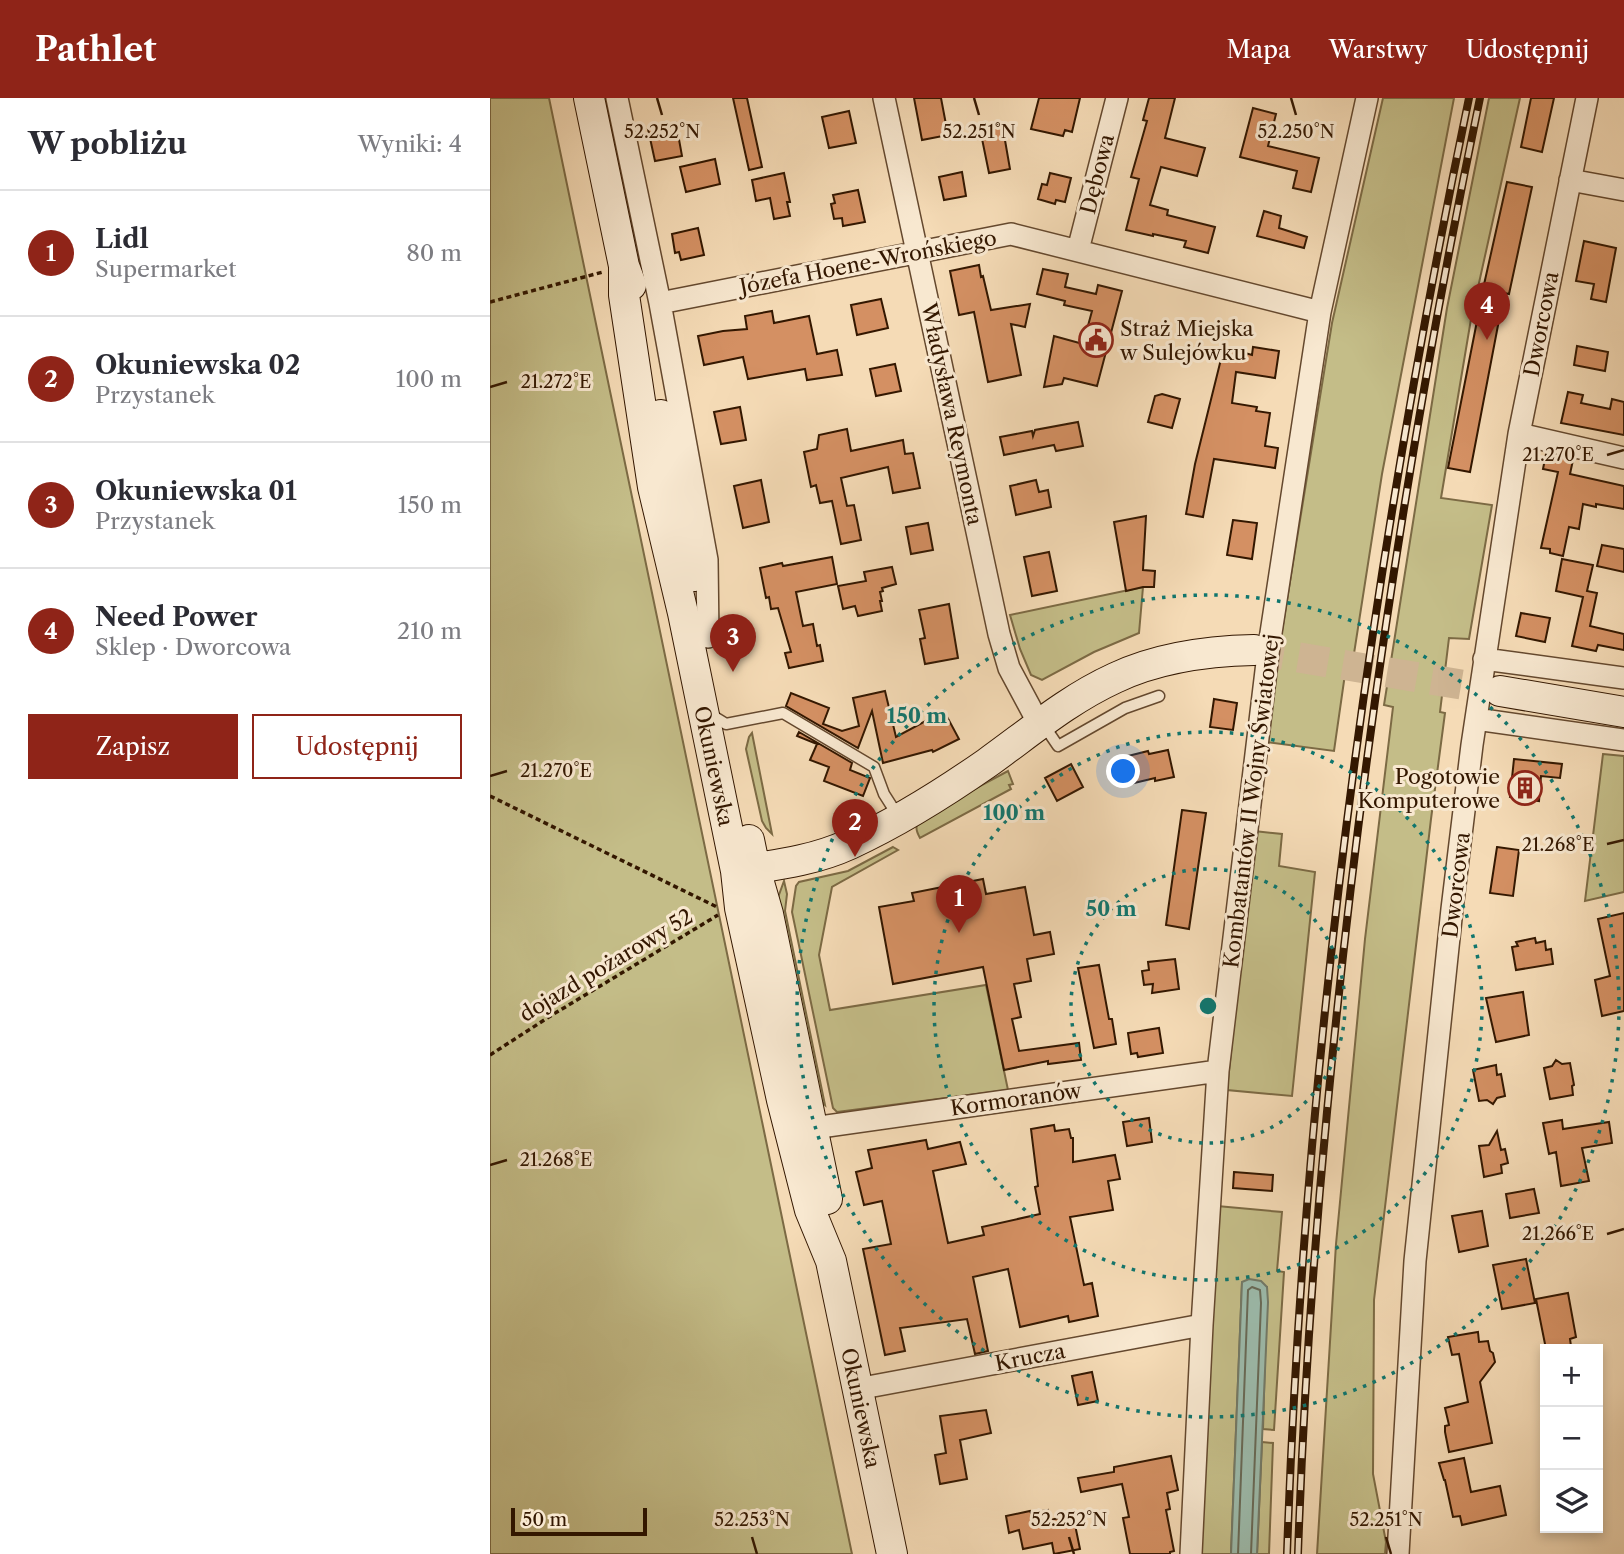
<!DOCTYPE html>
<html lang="pl">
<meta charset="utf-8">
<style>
:root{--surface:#fff;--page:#f7f7f7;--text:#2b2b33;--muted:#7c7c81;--line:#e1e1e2;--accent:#8f2418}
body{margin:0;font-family:"Libre Caslon Text",serif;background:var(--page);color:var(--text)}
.controls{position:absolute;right:21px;bottom:21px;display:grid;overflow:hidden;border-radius:0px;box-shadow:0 4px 10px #0003}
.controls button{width:63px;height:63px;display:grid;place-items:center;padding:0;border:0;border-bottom:2px solid var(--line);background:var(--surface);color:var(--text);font:35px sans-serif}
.scale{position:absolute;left:21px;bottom:18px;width:136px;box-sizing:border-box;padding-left:7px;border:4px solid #331700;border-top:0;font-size:19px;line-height:24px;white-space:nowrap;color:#331700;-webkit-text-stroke:5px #f8e8d0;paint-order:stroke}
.you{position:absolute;left:634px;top:674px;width:24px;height:24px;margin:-18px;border:5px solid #fff;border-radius:50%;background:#1a73e8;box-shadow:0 0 0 10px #1a73e833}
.badge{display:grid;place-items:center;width:46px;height:46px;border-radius:50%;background:var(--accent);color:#fff;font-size:23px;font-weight:700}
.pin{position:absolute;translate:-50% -58px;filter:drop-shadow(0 2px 4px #0008)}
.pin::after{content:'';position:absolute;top:37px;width:24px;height:21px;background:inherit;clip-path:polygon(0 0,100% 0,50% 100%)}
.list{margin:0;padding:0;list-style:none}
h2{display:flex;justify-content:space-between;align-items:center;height:91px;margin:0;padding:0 28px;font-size:30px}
h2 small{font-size:23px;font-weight:400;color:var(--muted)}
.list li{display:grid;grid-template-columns:46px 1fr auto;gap:21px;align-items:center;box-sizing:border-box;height:126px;padding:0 28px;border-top:2px solid var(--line)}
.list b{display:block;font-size:26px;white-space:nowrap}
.list p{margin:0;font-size:23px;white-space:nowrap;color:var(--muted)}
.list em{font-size:23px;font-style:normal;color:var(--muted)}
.actions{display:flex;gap:14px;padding:21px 28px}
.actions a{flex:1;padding:16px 0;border:2px solid var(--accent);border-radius:0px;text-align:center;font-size:24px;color:var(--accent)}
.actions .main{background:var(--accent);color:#fff}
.icon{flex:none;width:38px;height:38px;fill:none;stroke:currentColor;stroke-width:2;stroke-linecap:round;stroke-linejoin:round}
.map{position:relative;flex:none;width:1134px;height:1456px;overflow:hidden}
header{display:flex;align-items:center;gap:42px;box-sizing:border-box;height:98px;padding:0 35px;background:var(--accent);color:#fff}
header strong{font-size:33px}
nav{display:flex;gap:38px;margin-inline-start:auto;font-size:24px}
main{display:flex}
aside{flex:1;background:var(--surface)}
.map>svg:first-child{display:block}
</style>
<header>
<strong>Pathlet</strong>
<nav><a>Mapa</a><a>Warstwy</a><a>Udostępnij</a></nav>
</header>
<main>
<aside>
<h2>W pobliżu<small>Wyniki: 4</small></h2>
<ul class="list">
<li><span class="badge">1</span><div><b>Lidl</b><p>Supermarket</p></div><em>80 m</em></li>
<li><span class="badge">2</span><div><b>Okuniewska 02</b><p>Przystanek</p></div><em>100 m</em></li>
<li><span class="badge">3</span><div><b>Okuniewska 01</b><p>Przystanek</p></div><em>150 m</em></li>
<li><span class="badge">4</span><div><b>Need Power</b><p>Sklep · Dworcowa</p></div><em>210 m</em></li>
</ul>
<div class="actions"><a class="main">Zapisz</a><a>Udostępnij</a></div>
</aside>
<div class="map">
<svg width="1134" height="1456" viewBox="0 0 1134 1456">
<rect width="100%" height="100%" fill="#f5dbb6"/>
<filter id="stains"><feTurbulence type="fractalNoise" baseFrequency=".00286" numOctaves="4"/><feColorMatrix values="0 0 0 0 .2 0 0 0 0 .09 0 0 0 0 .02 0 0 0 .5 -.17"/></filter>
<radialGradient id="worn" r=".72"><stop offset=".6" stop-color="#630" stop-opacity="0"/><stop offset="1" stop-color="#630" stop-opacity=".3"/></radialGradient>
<path fill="#c4bd88" stroke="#7c6a44" stroke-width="2" d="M0,0H59L362,1456H0Z
M893,0H964L892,376L863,562H857L844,653L776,644L779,613L842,225Z
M999,0H1030L981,221L951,400L1002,407L979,541L959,540L950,614L955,615L941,721L884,1202L883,1376L896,1444L895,1456H827L846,1146L875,841L903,609L894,607L957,210Z
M653,489L649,535L604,554L552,582L541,577L530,551L520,517Z
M262,635L282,736L276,730L272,723L256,651L259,639Z
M1113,656L1134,658V794L1095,803Z
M518,673L523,686L519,687L521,691L430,740C425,731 425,727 432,719Z
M764,733L792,736L789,768L825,774L802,998L737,992Z
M403,749L408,752L342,789L329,857L340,912L496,887L518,992L347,1014L343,1010L302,814L306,788L309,784L358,773Z
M294,783L297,796L295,813L335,1007L327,1000L286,805Z
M727,1108L792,1114L787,1173L794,1174L784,1332L773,1331L777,1189L752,1185L741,1456H710Z
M772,1344L783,1345L779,1456H767Z"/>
<path fill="#9cbbac" stroke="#727967" stroke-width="2" d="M759,1181L771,1183L777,1189L778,1204L767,1456H741L752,1184Z"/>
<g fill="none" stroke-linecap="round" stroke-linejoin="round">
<path stroke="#686956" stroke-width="2" d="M748,1456L758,1192L762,1189L770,1192L771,1205L761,1456"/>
</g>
<path fill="#d49063" stroke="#331700" stroke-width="2" d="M243,0H257L272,69L259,72Z
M424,0H451L458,37L432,42Z
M549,0H590L582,34L575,32L573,38L541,31Z
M659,0H685L675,40L715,50L707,78L671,69L660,107L678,112L677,117L725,129L718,155L694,149L696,143L663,136V138L636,132L649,81L641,79L657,23L653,22Z
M1041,0H1064L1052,54L1031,49Z
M763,10L786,16L778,48L829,60L821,94L803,90L807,73L750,59Z
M359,13L366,45L339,50L332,19Z
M186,25L192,58L165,63L158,31Z
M512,25L520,71L499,75L490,31Z
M225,61L230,86L196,94L190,69Z
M472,74L476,98L454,102L449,79Z
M294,75L300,104H297L300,118L284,121L280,100L266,103L262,82Z
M560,75L581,80L575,104L566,102L565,106L548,101L552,86L557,87Z
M1017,84L1042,89L1019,196L993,191Z
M368,92L375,124L353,128L352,120L344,121L341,106L345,105L343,97Z
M774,113L791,118L789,130L817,139L814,150L767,138Z
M208,130L214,157L191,162L189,154L185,155L182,136Z
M1094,143L1126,150L1116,204L1101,201L1104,186L1086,183Z
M489,167L491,179L493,178L501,212L540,206L535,229L521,226L531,277L498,284L484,214L469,217L460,173Z
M553,171L578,176L575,189L606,196L608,187L632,193L607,288L574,280L572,286L554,289L564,238L593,246L602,213L574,207L575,203L547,196Z
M391,201L398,230L367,237L361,207Z
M282,213L284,225L319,218L327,256L347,252L352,277L317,282L315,271L258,281L253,259L214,267L208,238L233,233L257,231L255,218Z
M988,218L1009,222L980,374L958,370Z
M1087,248L1118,254L1115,273L1084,267Z
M734,249L762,257L763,249L789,253L785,280L746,274L742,305L767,309L766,313L780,315L775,348L788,350L785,370L724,361L713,419L696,416L705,366Z
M405,266L411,293L386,298L380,271Z
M1078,294L1093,297L1091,305L1120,311L1122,301L1134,304V337L1071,325Z
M672,296L690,301L682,330L658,324L665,298Z
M250,309L256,342L231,346L224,314Z
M588,324L593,348L566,353L564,347L514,357L510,339L542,333L543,338L545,332Z
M357,331L361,353L413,342L415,356L423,355L430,390L403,395L398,369L351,380L357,408L364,407L371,442L351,446L342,403L330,405L326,387L321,389L314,354L327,351L329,337Z
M1056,356L1083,362L1080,376L1134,388V411L1106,406V409L1093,406L1089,431L1079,429L1073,458L1060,455V451L1051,450L1068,374L1053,371Z
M271,382L279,424L253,430L244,388Z
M546,382L549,394L558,392L561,409L526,417L520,388Z
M656,418L653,472L665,473L664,489H653L636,493L624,424Z
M743,422L767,425L762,461L737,457Z
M438,425L443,452L421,456L416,429Z
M1112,447L1134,451V474L1107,468Z
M559,454L567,493L542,498L534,459Z
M342,459L347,486L306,494L313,528L323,526L327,548L330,547L333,563L299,570L295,555L301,554L288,510L281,511L279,499L276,500L270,470L292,465L293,468Z
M1072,461L1103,467L1097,493L1107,495L1100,528L1134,536V552L1108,547L1106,553L1082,548L1093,499L1066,493Z
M402,469L406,486L392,490L393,493L390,494L392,503H390L392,513L368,518L365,508L353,511L348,488L376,483L374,474Z
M459,506L468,560L435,566L430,541L435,540L429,512Z
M1031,515L1060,520L1055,544L1026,538Z
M395,593L406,639L454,613L469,641L443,654L442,652L393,665L382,613L368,650L296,608L301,595L339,610L333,626L352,633L369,628L363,600Z
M724,601L747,605L743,632L720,629Z
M309,634L362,665L360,672L380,680L373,698L334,683L339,669L320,662L327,646L307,638Z
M678,652L684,679L665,683V680L640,686L634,659L658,653L659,656Z
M1024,661L1072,666L1070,680L1051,678L1049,703L1020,699Z
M581,666L593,689L567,703L555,680Z
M692,712L716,715L699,831L676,827Z
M1007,749L1029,752L1023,798L1000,795Z
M493,781L496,796L535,789L544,837L560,834L564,856L537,861L541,883L524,886L531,919L522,921L529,953L589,945L591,962L558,966V963L514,972L493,869L403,886L389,809L424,803L422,795Z
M1134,815V913L1112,918L1105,882L1120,878L1108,821Z
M1045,840L1046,845L1055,843L1056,852L1061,851L1063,866L1026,872L1022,849L1028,848L1026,844Z
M685,861L689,891L662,895L663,886L654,887L652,873L659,872L658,864Z
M609,867L619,921H622L626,946L604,950L588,870Z
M1033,894L1039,937L1006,944L996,900Z
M669,930L673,955L648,959L647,955L641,956L638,935Z
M1066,962L1072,966L1080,965L1084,987L1082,988L1083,997L1060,1001L1054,970L1062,968Z
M1006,967L1007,977L1011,976L1015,998L1007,1000L1003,1006L997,1002L989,1003L983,972Z
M659,1020L662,1044L637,1048L633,1024Z
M1072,1022L1073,1031L1119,1024L1122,1045L1092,1050L1099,1083L1071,1088L1066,1054L1059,1056L1053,1025Z
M564,1027L565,1033L579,1031L581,1040H583V1064L625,1057L630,1081L618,1083L623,1112L580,1119L594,1187L602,1185L608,1218L579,1224L578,1218L530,1229L518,1171L483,1179L498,1253L485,1256L477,1221L410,1230L415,1253L395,1257L373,1151L401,1146L392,1103L374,1107L366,1074L382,1070L378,1052L436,1042L438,1051L470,1044L476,1066L443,1073L458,1145L494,1137L492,1129L550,1116L545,1089L548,1088L541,1031Z
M1007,1033L1011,1052L1015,1051L1018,1065L1011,1067L1012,1075L994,1079L989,1048L999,1047Z
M744,1074L783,1077L782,1093L743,1090Z
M1044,1091L1049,1115L1020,1120L1016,1096Z
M992,1113L998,1148L969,1154L962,1118Z
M1036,1161L1045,1205L1012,1211L1003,1167Z
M1078,1195L1086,1239L1080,1241L1081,1248L1078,1249V1251H1056L1046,1201Z
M988,1234L989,1244L998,1243L1000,1253L1003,1255L1005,1264L990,1284L1002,1345L959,1354L955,1334V1328L959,1327L955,1310L978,1304L969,1256L962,1257L958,1239Z
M602,1274L608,1303L588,1307L582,1278Z
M496,1312L501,1335L470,1342L477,1381L450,1386L445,1357L456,1355L450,1318Z
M681,1358L688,1392L677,1395L680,1411L676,1412L684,1453L680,1454V1456H640L633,1420L639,1419L632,1386L591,1394L588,1380L624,1374V1369Z
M974,1360L981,1394L1010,1388L1016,1417L972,1427L970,1418L963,1419L955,1382H954L949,1365Z
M558,1412L560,1422L583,1417L590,1451L564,1456L562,1445L533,1451L529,1432L519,1435L516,1418L540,1413L541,1415Z"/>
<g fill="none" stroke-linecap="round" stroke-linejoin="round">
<path stroke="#ceb492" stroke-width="30" stroke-dasharray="30 15" stroke-linecap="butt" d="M764,552L1010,593"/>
<g stroke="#64482e" stroke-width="13">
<path id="lane" d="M220,613L223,618L236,626L293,615L384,669L394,696L408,718
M553,626L568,648L635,610L669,598"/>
</g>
<g stroke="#64482e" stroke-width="24">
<path id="street" d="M127,0L170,205L217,462L218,539
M394,0L509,536L519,570L549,626
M1080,82L1134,92
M588,152L627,0
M170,205L521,136L830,214
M1029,336L1134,360
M994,561L1134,580
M986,621L1134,642
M323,1030L728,973
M367,1291L712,1227
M701,1456L712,1227L728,973L779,548L830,214L877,0
M908,1456L925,1163L962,811L982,647L1029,336L1097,0"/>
</g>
<g stroke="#331700" stroke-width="32">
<path id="secondary" d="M99,0L134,168L141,187
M134,168V197L163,389L193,515L246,773L250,810L292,1002L320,1112L341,1163L402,1456
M171,317L204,478
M1010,593L1134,614
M259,742L265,771L278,816L337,1101
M247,773C286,767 323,763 360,746C408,724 454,695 497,665C539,635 577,602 625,580C669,559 717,553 764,552"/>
</g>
<path stroke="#331700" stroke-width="3.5" stroke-dasharray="5 3.5" stroke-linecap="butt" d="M0,204L113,174
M0,698L227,809
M0,957L62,917L228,817"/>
<use href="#lane" stroke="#f8e8d0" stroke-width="10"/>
<use href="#street" stroke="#f8e8d0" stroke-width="21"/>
<use href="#secondary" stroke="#f8e8d0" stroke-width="30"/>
<g stroke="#331700" stroke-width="8">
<path id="rail" d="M797,1456C814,966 879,479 979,0
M808,1456C813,1308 823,1161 837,1014C869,673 920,335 990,0"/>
</g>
<use href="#rail" stroke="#f8e8d0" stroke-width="5" stroke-dasharray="16" stroke-linecap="butt"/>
</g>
<path fill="none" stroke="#331700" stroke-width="2.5" d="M167,0L172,17M484,0L489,17M801,0L806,17M0,289L17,284M1117,357L1134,352M0,678L17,673M1117,746L1134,742M0,1067L17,1062M1117,1136L1134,1131M262,1439L267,1456M579,1439L584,1456M896,1439L901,1456"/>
<g fill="none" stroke="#0f766e" stroke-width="3.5" stroke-dasharray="3.5 7">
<circle cx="718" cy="908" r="137"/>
<circle cx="718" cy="908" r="274"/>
<circle cx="718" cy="908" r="411"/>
</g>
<defs>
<g id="civic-ring" transform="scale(1.75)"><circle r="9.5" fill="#f8e8d0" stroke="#8f2418" stroke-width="1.5"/><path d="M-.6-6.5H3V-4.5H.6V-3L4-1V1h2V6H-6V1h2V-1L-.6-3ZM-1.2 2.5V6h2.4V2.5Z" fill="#8f2418"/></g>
<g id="building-ring" transform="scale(1.75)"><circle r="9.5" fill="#f8e8d0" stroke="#8f2418" stroke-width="1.5"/><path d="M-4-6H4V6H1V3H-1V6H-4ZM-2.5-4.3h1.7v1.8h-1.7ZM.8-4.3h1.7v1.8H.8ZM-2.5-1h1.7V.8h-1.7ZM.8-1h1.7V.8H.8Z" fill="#8f2418"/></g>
</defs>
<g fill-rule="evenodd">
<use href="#civic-ring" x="606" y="242"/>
<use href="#building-ring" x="1035" y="690"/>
</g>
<g text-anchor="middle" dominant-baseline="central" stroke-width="6" stroke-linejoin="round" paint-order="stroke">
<g font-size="21" fill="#331700" stroke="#f8e8d0">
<text transform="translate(607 76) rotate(-76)">Dębowa</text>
<text transform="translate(378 164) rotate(-11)">Józefa Hoene-Wrońskiego</text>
<text transform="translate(1051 226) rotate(-79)">Dworcowa</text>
<text transform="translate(462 316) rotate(78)">Władysława Reymonta</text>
<text transform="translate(224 668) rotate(78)">Okuniewska</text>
<text transform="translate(761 703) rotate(-83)">Kombatantów II Wojny Światowej</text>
<text transform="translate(966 787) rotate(-83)">Dworcowa</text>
<text transform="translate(116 867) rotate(-31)">dojazd pożarowy 52</text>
<text transform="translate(526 1001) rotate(-8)">Kormoranów</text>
<text transform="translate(540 1259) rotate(-11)">Krucza</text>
<text transform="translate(371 1310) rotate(78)">Okuniewska</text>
</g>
<g font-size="21" fill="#331700" stroke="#f8e8d0" text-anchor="start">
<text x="630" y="230">Straż Miejska<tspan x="630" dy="24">w Sulejówku</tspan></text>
<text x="1010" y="678" text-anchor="end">Pogotowie<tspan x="1010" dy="24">Komputerowe</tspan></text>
</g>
</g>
<g font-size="18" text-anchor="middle" fill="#331700" stroke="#f8e8d0" stroke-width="6" stroke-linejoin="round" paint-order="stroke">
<text x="172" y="40">52.252°N</text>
<text x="489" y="40">52.251°N</text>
<text x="806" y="40">52.250°N</text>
<text x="66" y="290">21.272°E</text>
<text x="1068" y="363">21.270°E</text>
<text x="66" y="679">21.270°E</text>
<text x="1068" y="753">21.268°E</text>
<text x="66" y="1068">21.268°E</text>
<text x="1068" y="1142">21.266°E</text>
<text x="262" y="1428">52.253°N</text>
<text x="579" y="1428">52.252°N</text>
<text x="896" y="1428">52.251°N</text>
</g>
<circle cx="718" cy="908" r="10" fill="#0f766e" stroke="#f8e8d0" stroke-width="3.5"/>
<g font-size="21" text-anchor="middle" font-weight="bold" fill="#0f766e" stroke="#f8e8d0" stroke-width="6" stroke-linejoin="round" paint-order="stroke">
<text x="427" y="625">150 m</text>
<text x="524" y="722">100 m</text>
<text x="621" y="818">50 m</text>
</g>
<rect width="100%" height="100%" filter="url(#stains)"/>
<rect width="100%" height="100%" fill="url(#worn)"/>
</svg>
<div class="controls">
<button>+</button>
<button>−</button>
<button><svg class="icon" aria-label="layers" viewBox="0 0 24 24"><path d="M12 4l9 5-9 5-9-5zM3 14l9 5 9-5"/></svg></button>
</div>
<div class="scale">50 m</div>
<div class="you"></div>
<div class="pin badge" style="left:469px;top:835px">1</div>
<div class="pin badge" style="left:365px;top:759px">2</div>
<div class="pin badge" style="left:243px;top:574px">3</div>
<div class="pin badge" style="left:997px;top:242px">4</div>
</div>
</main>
